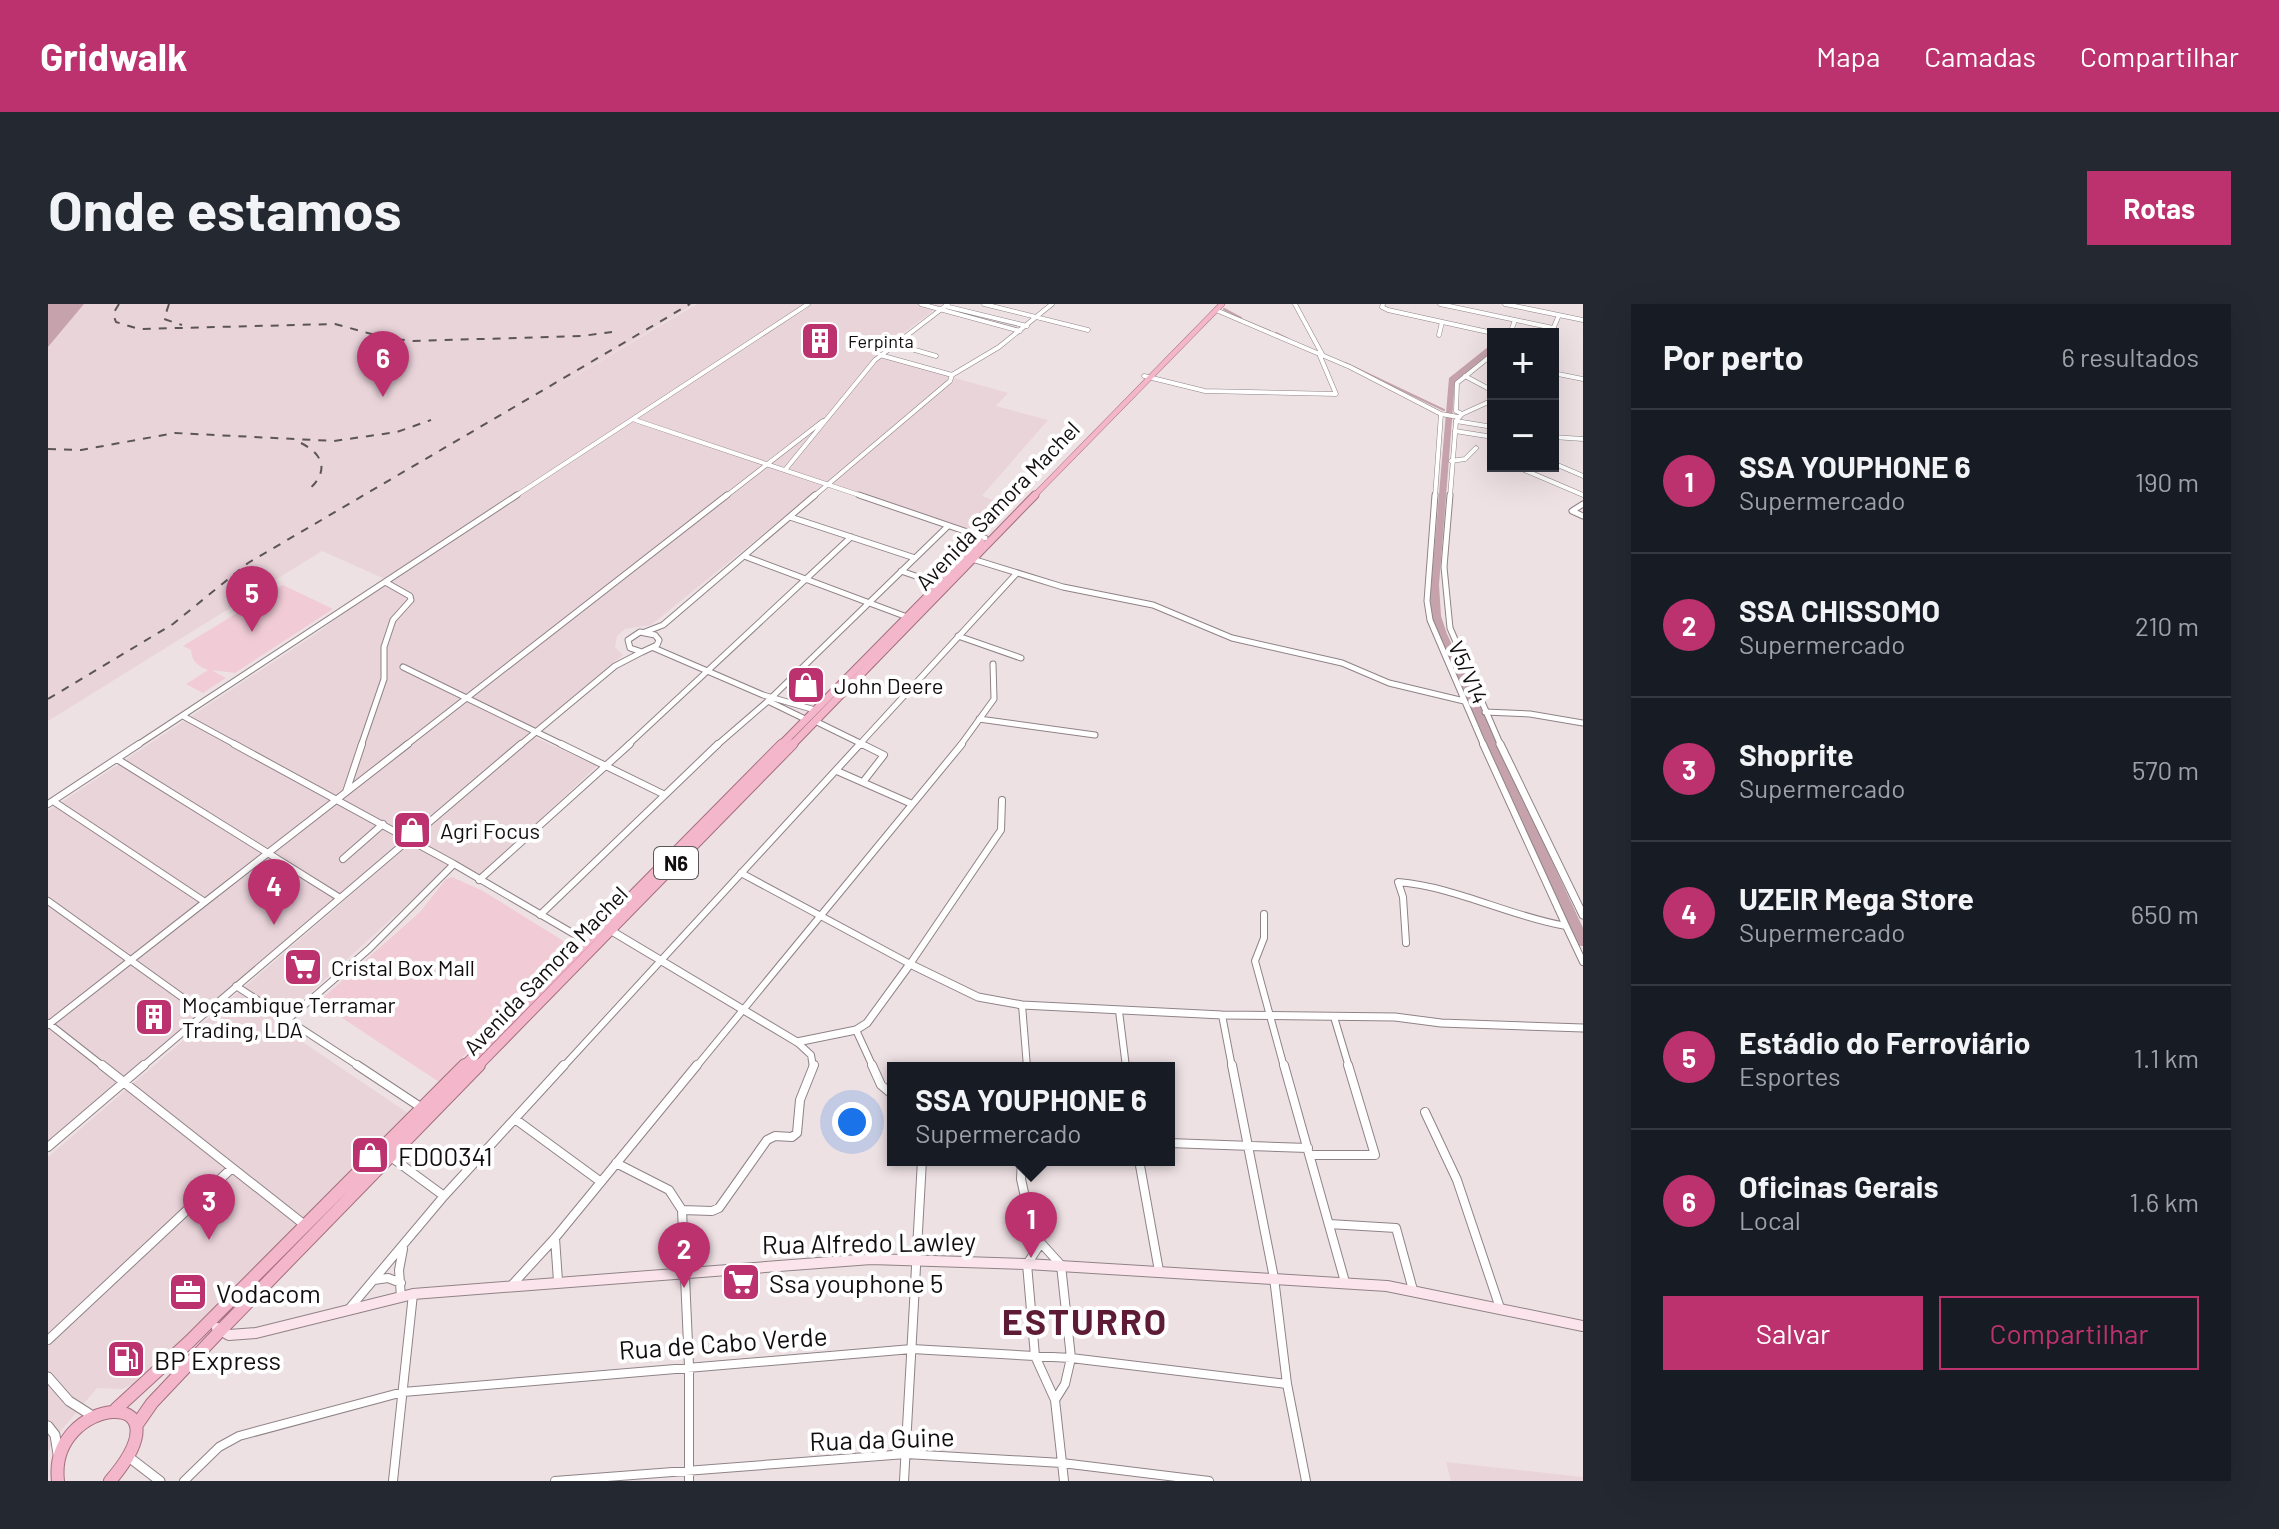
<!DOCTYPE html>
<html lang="pt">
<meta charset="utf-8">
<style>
:root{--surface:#171b24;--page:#242831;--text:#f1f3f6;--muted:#9ea1a6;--line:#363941;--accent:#bc326e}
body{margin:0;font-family:Barlow,sans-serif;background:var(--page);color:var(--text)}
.controls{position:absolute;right:24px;top:24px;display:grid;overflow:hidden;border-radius:0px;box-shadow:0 8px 32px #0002}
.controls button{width:72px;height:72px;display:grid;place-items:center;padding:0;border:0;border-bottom:2px solid var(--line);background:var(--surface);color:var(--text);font:40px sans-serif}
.you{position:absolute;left:804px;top:818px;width:28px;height:28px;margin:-20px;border:6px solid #fff;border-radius:50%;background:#1a73e8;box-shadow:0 0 0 12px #1a73e833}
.badge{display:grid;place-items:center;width:52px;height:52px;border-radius:50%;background:var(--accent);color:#fff;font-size:26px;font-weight:700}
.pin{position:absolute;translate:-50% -66px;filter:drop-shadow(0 2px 4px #0008)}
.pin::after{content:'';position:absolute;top:42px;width:28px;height:24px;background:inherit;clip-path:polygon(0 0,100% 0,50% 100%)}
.popup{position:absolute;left:839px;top:758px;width:288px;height:104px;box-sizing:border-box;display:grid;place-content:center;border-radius:0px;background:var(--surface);filter:drop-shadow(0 2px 6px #0005);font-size:26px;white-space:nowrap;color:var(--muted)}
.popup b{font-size:30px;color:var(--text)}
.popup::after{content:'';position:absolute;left:50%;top:100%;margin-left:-16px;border:16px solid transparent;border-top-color:var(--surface)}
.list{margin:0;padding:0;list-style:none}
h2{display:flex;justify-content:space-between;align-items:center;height:104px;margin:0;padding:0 32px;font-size:34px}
h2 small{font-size:26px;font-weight:400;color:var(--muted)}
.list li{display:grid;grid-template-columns:52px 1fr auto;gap:24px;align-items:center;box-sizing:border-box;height:144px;padding:0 32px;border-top:2px solid var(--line)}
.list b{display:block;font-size:30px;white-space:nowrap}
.list p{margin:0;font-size:26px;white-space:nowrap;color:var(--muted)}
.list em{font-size:26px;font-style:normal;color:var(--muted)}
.actions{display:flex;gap:16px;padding:24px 32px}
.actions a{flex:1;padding:18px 0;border:2px solid var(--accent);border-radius:0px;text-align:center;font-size:28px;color:var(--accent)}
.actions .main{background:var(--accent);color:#fff}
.map{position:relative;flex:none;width:1535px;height:1177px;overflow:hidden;border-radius:0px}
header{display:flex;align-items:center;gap:48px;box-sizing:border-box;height:112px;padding:0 40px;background:var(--accent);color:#fff}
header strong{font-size:38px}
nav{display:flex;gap:44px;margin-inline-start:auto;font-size:28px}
.intro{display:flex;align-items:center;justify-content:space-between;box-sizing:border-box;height:192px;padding:0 48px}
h1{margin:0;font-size:56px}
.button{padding:20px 36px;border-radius:0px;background:var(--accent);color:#fff;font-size:28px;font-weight:700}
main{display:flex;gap:48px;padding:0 48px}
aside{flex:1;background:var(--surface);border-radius:0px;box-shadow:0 8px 32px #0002}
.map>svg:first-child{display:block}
</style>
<header>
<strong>Gridwalk</strong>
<nav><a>Mapa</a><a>Camadas</a><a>Compartilhar</a></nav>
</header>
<div class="intro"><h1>Onde estamos</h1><a class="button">Rotas</a></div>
<main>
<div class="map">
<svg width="1535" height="1177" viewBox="0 0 1535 1177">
<rect width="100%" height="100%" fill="#eee1e4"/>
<path fill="#e9d4da" d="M36,0H646L466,108L649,0H894L826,51L960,89L948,102L1000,116L934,192L963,203L937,230L777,180L603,321L577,325L569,332L567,343L575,351L0,841V507L272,327L339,276L274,247L0,417V43Z
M486,433L549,462L433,571L407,557L228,720L360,809L100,1074L74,1085L49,1084L6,1135L0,1148V853Z
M1398,1158L1535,1173V1177H1403Z"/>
<path fill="#f1ccd7" d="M235,281L285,305L187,369L163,366L178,374L155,389L138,380L160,366C150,362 144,358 143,346L135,342Z
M404,573L435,587L522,641L391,778L270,698L372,608L398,575Z"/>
<path fill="#c5a2ac" d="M0,0H36L0,43Z
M1445,39V47L1407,78L1391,281L1393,312L1399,330L1535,624V642H1530L1385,320L1382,295L1401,74Z"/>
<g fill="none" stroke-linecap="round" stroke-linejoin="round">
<path stroke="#c5a2ac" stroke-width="2" d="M1176,5L1193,14
M1228,29L1240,35
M1297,59L1396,106"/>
<g stroke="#8f8387" stroke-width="5">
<path id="minor-far3" d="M873,0L972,27
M936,0L1040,26
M1335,0L1334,3L1340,6L1449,30
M1392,0L1505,24
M897,2L979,22
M1168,6L1302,63L1393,110L1410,113
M1462,30L1467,16
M1391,31L1394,18
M846,40L888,52
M832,51L904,71
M1505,69L1535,75
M1096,72L1157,87L1288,90L1272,52L1274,50L1247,0
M1417,72L1445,87
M1414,110L1408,107L1409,79L1445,50
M587,116L817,193
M1408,117L1445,123
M1407,127L1445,133
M1505,133L1535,135
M1403,157L1417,155L1428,144
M1505,159L1535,172
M1467,162L1535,191
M737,166L827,56L900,0
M466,193L760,0
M677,193L775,117
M765,193L902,77L904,71L951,43L1004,0
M1387,193L1393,110"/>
</g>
<g stroke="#8f8387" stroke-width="7">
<path id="minor-far2" d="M811,191L937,234
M1387,191L1379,297L1382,316L1436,442
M1535,200L1524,207L1535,212
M742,213L867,254
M696,252L859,313
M921,254L1015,283L1105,301L1184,334L1294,359L1341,379L1416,397
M853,267L891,280
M592,328L607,331L611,336L609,341L594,348L582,344L580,336Z
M597,328L615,321L767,191
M910,332L973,354
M606,344L715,391L767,406
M355,363L517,442
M720,397L757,415
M1437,408L1482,410L1535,419
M135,412L190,442
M931,415L1047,431
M767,417L818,442
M88,442L469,191
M313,442L336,375V343L345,316L363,296L362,292L339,279
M357,442L679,191
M471,442L567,362L594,348
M579,442L803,233
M668,442L720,397L900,222
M810,442L968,270
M912,442L946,395L945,360"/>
</g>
<g stroke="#8f8387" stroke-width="8">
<path id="minor-far1" d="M186,440L406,560L538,637
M513,440L617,491
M814,440L836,451L815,478
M1435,440L1518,622
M69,455L292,594
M789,467L864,500
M298,488L314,440
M5,497L157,598L360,440
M0,500L91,440
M295,555L335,520
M693,569L862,660L953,526L954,496
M431,576L582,440
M0,597L156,709
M1216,610V634L1207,657L1236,763
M492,611L670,440
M1358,639L1355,593L1350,578C1409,583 1460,612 1518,622L1535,658
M188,682L312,763
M974,701L979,763
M1071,707L1078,763
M1174,711L1184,763
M1286,713L1301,763
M238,717L321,645L406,560
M0,719L56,763
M0,721L157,598
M808,726L825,763
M749,738L763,751L765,763
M94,763L473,440
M515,763L812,440
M648,763L914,440"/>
</g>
<g stroke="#8f8387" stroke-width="10">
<path id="minor" d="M54,761L258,922
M309,761L374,804
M824,761L833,781L845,791
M1184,761L1226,974L1239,1080L1258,1177
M1236,761L1297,978
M1377,808L1409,876L1452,1004
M467,815L553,878
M1121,839L1260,844
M0,843L96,761
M1262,851H1327L1300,761
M343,853L396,892
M974,856L973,875L977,893L993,939L1013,961L1023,1054L1017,1080L1007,1096
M1091,856L1111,967
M568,859L621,886L634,906L641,1062V1177
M634,906L664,907L671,904L719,836L727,832L744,833L749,829L752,796L766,761
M1281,920L1348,924L1365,986
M507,934L510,977
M993,939L979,960L987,1052L1007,1096L1016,1177
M326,976L340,974L353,979
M464,981L507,934L649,761
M353,993L351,966L355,945
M301,1005L396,892L516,761
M0,1036L184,864
M136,1177L171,1143L191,1132L355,1088L864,1045L1023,1054L1239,1080
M345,1177L365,990
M507,1177L858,1150L1014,1159L1161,1177
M856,1177L874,856"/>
</g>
<g stroke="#8f8387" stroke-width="5">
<path id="tertiary-far3" d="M1457,0L1535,16
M1503,30L1511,11
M1402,193L1408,117L1414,110L1445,96"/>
</g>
<g stroke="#8f8387" stroke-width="7">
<path id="tertiary-far2" d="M1402,191L1396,263L1402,324L1453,442"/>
</g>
<g stroke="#8f8387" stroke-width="9">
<path id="tertiary-far1" d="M1452,440L1535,611
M562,626L749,738L808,726L819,719L862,660L930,693L974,701L1174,711L1347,713L1393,719L1535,724"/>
</g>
<g stroke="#8f8387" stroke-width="11">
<path id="tertiary" d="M0,1073L21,1097L43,1111
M0,1122L7,1131L10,1150
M82,1154L112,1177"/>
</g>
<g stroke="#8f8387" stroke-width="12">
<path id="secondary" d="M169,1024L181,1031L208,1029L365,990L823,955L979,960L1339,982L1535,1022"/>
</g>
<g stroke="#a3707f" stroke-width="6">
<path id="trunk-far3" d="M985,193L1174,0"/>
</g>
<g stroke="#a3707f" stroke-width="9">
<path id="trunk-far2" d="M732,442L933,238
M743,442L987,191"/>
</g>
<g stroke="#a3707f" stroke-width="11">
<path id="trunk-far1" d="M415,763L734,440
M429,763L745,440"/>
</g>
<g stroke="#a3707f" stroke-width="14">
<path id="trunk" d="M68,1105L142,1037L417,761
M88,1122L104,1099L173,1026L431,761
M10,1177C0,1092 147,1078 62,1177"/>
</g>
<use href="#minor-far3" stroke="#fff" stroke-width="4"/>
<use href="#minor-far2" stroke="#fff" stroke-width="5"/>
<use href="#minor-far1" stroke="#fff" stroke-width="6"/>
<use href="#minor" stroke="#fff" stroke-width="8"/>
<use href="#tertiary-far3" stroke="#fff" stroke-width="4"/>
<use href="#tertiary-far2" stroke="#fff" stroke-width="5"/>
<use href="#tertiary-far1" stroke="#fff" stroke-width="7"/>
<use href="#tertiary" stroke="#fff" stroke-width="9"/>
<use href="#secondary" stroke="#fbe4eb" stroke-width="10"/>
<use href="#trunk-far3" stroke="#f4b6ca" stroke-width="5"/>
<use href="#trunk-far2" stroke="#f4b6ca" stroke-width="7"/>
<use href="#trunk-far1" stroke="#f4b6ca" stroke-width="9"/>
<use href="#trunk" stroke="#f4b6ca" stroke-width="12"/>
<path stroke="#5c5557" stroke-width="2" stroke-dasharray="8 8" stroke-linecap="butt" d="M71,0L65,10L68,18L91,25L287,20L338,34L365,37L534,32L564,28
M121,0L116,15L134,21
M253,139C277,151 281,169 259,187
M0,145L33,146L127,129L286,137L349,128L383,116
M0,395L125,320L200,259L642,0"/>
</g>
<defs>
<g id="building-square" transform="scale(2)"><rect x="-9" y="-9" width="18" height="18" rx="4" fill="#bc326e" stroke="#fff"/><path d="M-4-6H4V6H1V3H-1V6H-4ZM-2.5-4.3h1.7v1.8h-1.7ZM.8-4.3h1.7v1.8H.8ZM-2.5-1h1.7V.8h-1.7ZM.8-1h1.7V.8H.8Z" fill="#fff"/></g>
<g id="shop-square" transform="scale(2)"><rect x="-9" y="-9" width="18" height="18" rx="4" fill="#bc326e" stroke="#fff"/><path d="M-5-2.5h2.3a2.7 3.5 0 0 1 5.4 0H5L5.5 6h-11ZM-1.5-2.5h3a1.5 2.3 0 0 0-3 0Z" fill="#fff"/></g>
<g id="supermarket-square" transform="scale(2)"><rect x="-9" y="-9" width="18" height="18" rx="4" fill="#bc326e" stroke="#fff"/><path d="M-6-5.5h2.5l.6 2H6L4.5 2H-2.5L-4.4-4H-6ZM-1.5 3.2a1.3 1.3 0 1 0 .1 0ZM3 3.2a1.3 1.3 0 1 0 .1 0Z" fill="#fff"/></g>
<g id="office-square" transform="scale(2)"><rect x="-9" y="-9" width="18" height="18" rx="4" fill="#bc326e" stroke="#fff"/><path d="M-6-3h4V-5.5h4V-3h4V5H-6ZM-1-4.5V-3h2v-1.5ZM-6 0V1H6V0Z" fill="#fff"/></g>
<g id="fuel-square" transform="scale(2)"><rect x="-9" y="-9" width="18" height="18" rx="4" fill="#bc326e" stroke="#fff"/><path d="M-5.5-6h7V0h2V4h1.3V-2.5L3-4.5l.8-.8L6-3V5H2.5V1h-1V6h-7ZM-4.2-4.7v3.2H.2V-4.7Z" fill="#fff"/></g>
</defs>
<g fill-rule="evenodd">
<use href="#building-square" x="772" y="37"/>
<use href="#shop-square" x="758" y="381"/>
<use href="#shop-square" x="364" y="526"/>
<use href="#supermarket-square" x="255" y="663"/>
<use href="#building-square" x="106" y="713"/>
<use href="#shop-square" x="322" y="851"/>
<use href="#supermarket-square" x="693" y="978"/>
<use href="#office-square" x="140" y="988"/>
<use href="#fuel-square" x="78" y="1055"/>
</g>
<g text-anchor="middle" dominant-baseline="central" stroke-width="8" stroke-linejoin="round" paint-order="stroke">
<g font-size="18" fill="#120e0f" stroke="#fff" text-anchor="start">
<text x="800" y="37">Ferpinta</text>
</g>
<rect fill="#fff" stroke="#595657" stroke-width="2" x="606" y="543" width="44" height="32" rx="6"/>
<g font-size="20" font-weight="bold" fill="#120e0f">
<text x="628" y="559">N6</text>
</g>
<g font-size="22" fill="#120e0f" stroke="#fff">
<text transform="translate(949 201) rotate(-46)">Avenida Samora Machel</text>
<text transform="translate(1421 368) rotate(66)">V5/V14</text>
<text transform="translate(497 666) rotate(-46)">Avenida Samora Machel</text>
</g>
<g font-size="22" fill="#120e0f" stroke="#fff" text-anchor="start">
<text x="786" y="381">John Deere</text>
<text x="392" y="526">Agri Focus</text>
<text x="283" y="663">Cristal Box Mall</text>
<text x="134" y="700">Moçambique Terramar<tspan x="134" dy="25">Trading, LDA</tspan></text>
</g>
<g font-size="26" fill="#120e0f" stroke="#fff" text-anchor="start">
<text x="350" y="851">FD00341</text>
<text x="721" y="978">Ssa youphone 5</text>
<text x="168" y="988">Vodacom</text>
<text x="106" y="1055">BP Express</text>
</g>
<g font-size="26" fill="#120e0f" stroke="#fff">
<text transform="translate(821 938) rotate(-1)">Rua Alfredo Lawley</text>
<text transform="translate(675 1038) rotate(-4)">Rua de Cabo Verde</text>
<text transform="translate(834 1134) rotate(-2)">Rua da Guine</text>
</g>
<g font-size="36" font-weight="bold" letter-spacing="2" fill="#5d1b36" stroke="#fff">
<text x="1037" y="1016">ESTURRO</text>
</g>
</g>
</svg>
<div class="controls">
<button>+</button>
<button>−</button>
</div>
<div class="you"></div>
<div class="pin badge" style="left:983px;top:954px">1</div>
<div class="popup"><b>SSA YOUPHONE 6</b>Supermercado</div>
<div class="pin badge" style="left:636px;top:984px">2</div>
<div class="pin badge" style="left:161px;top:936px">3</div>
<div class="pin badge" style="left:226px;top:621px">4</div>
<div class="pin badge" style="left:204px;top:328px">5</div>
<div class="pin badge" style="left:335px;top:93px">6</div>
</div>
<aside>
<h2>Por perto<small>6 resultados</small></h2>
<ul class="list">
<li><span class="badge">1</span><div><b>SSA YOUPHONE 6</b><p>Supermercado</p></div><em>190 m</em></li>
<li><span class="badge">2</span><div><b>SSA CHISSOMO</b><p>Supermercado</p></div><em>210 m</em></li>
<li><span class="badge">3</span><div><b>Shoprite</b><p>Supermercado</p></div><em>570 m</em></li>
<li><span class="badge">4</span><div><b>UZEIR Mega Store</b><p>Supermercado</p></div><em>650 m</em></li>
<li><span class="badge">5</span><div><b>Estádio do Ferroviário</b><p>Esportes</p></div><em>1.1 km</em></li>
<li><span class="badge">6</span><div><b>Oficinas Gerais</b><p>Local</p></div><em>1.6 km</em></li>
</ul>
<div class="actions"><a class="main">Salvar</a><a>Compartilhar</a></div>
</aside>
</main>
